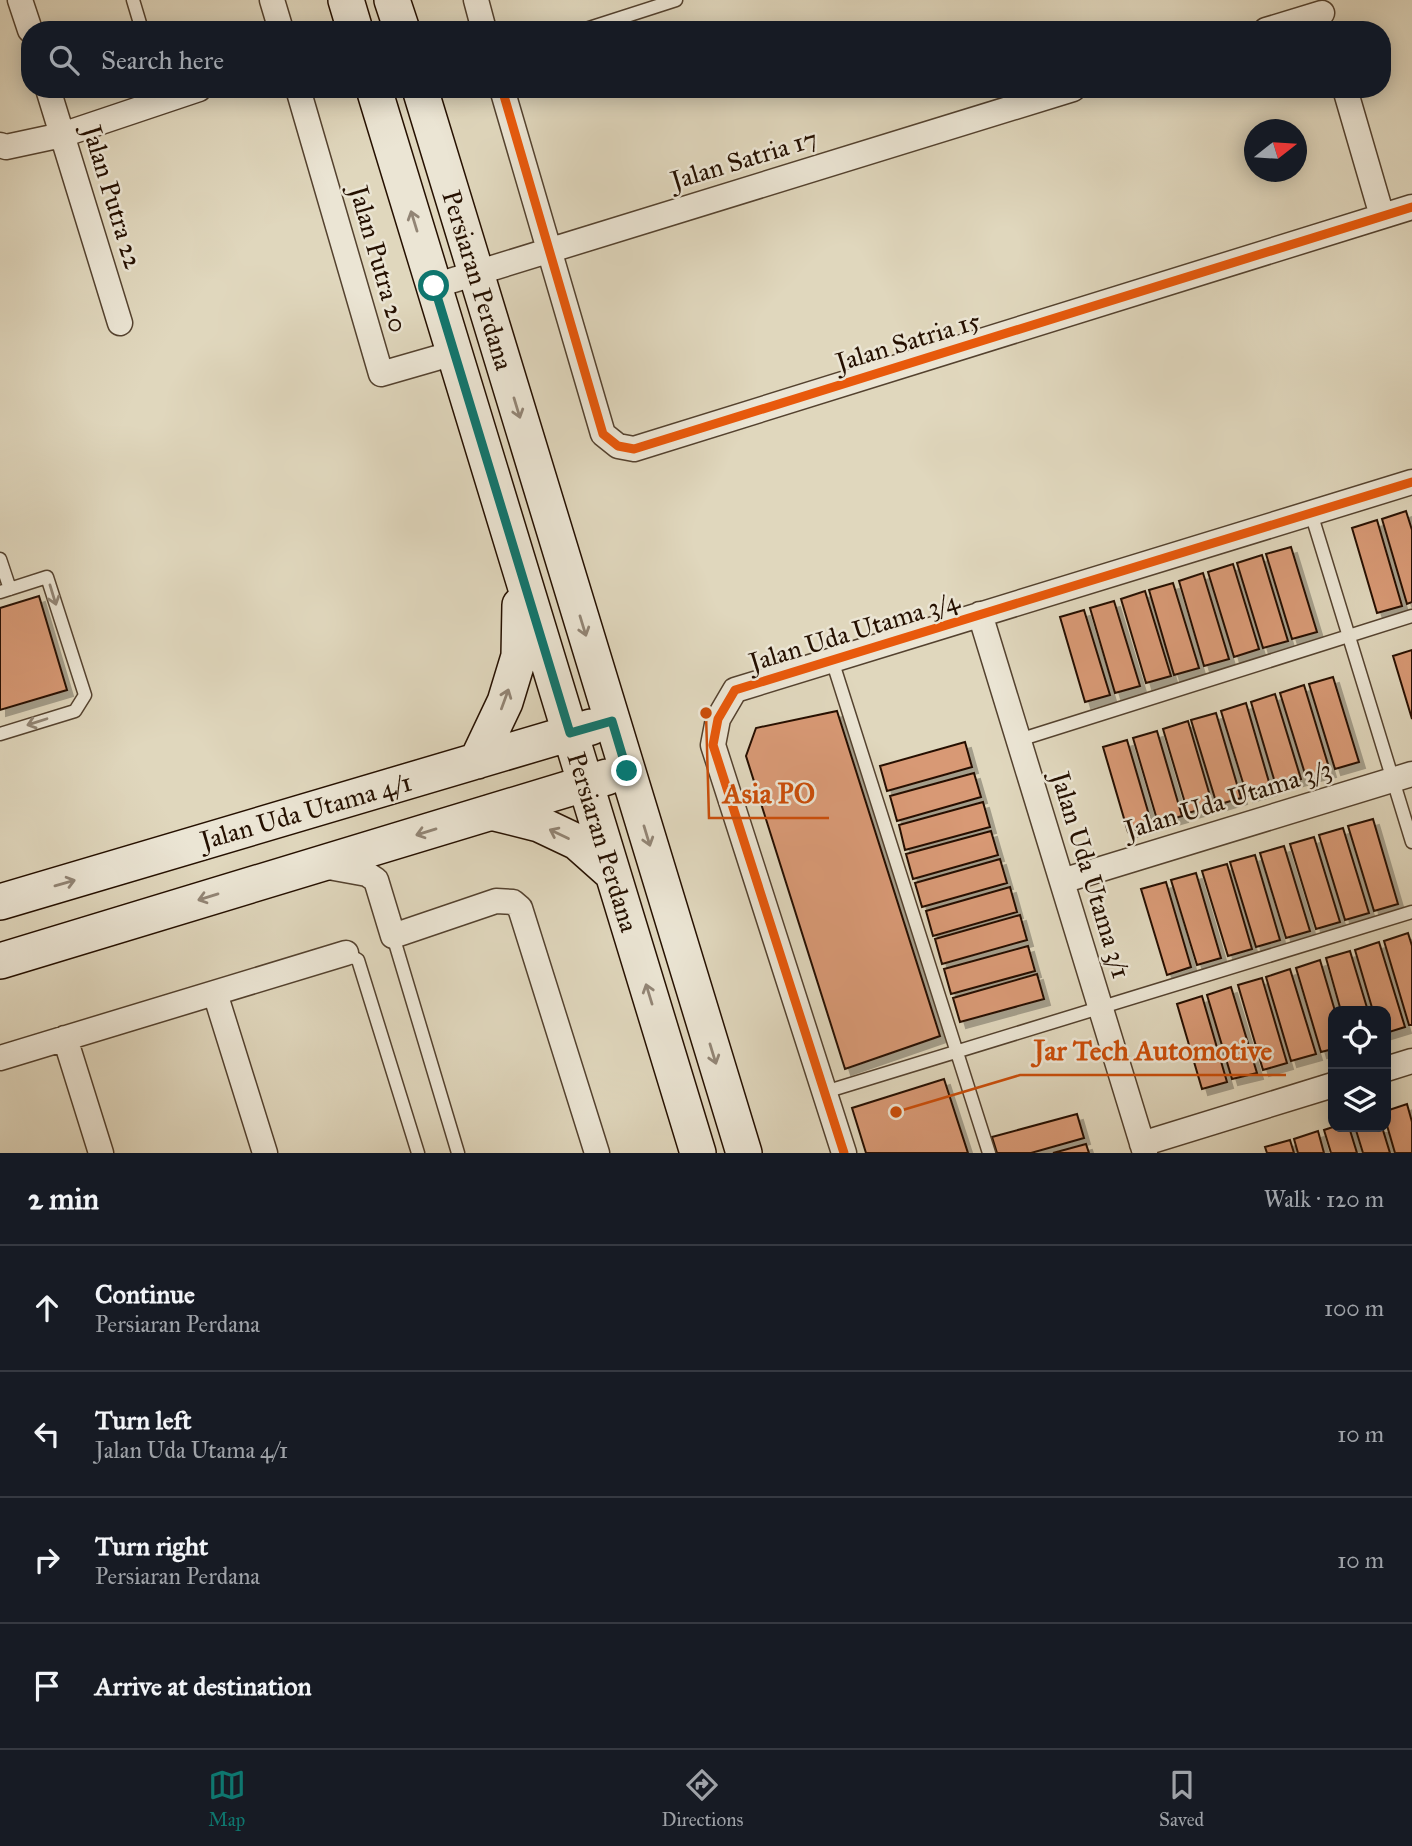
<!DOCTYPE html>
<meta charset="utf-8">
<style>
:root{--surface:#171b24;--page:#20242c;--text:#f1f3f6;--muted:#9ea1a6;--line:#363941;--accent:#0f766e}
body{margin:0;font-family:"IM FELL Great Primer",serif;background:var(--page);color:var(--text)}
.controls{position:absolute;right:21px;bottom:21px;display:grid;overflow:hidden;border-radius:14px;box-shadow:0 4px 18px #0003}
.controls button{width:63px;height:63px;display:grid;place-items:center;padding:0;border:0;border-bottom:2px solid var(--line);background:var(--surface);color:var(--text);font:35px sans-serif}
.compass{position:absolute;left:1244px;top:119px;width:63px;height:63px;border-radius:50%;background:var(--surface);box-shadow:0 4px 18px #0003;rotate:73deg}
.stop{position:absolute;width:21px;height:21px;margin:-16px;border:5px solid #0f766e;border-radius:50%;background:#fff}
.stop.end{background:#0f766e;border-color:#fff;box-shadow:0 2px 7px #0008}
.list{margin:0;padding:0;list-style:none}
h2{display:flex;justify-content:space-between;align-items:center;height:91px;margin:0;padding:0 28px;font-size:30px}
h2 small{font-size:23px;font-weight:400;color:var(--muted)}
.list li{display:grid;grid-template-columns:46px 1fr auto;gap:21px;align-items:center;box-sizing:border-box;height:126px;padding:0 28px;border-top:2px solid var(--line)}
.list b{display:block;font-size:26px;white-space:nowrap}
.list p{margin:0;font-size:23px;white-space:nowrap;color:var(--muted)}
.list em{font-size:23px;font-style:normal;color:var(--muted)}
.icon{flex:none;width:38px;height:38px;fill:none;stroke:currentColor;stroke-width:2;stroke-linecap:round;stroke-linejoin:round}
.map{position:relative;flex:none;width:1412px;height:1153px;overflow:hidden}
.search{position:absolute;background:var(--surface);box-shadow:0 4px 18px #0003;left:21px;right:21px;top:21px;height:77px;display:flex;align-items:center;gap:18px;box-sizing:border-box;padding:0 24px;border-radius:28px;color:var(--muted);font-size:26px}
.sheet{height:595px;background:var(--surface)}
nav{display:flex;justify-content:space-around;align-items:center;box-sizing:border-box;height:98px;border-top:2px solid var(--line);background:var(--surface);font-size:19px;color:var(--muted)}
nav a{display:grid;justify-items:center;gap:4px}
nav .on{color:var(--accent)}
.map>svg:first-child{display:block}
</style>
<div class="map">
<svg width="1412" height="1153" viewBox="0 0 1412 1153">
<defs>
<filter id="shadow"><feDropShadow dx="6" dy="6" stdDeviation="0" flood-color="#0004"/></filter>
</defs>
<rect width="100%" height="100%" fill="#e0d7bd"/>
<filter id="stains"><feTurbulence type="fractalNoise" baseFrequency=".00286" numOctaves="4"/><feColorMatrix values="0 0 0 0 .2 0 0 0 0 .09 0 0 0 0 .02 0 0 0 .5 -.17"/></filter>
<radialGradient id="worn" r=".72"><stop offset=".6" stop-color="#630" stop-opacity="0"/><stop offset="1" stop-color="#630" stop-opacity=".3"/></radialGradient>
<path fill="#d89975" stroke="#251000" stroke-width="2" filter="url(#shadow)" d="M1406,511L1412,530V602L1407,604L1382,519Z
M1377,520L1402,606L1377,613L1352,528Z
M1291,547L1317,632L1292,639L1266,554Z
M1262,555L1288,641L1263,648L1237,563Z
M1233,564L1259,649L1234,657L1208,572Z
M1203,573L1229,659L1204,666L1179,581Z
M1173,583L1199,668L1174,675L1149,590Z
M1145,591L1171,676L1146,683L1121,599Z
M39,596L67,690L0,710V608Z
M1114,601L1140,686L1115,693L1090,608Z
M1084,610L1110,695L1085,702L1060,617Z
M1412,650V719L1393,656Z
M1333,677L1359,762L1335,769L1309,684Z
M1304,685L1330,771L1306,777L1280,693Z
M1275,694L1301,779L1276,786L1251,702Z
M1246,703L1271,789L1247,796L1221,711Z
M837,711L940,1036L845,1069L746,756L756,728Z
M1216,713L1241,798L1217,805L1191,720Z
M1188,721L1213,806L1188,813L1163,729Z
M1157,731L1182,816L1158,823L1133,738Z
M1127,740L1152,825L1128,832L1103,747Z
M965,742L972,767L887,791L880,766Z
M974,773L981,797L897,821L890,796Z
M983,802L990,827L905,850L899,825Z
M1373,819L1398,904L1374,911L1348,826Z
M1343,828L1369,913L1345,920L1319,835Z
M991,831L998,855L913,879L906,854Z
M1314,837L1340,922L1316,929L1290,844Z
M1284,846L1310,931L1286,938L1260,853Z
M1255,855L1280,940L1256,947L1230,862Z
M1000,859L1007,883L922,907L915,883Z
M1227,864L1252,949L1228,956L1202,871Z
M1196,873L1221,958L1197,965L1171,880Z
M1166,882L1191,967L1167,975L1141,889Z
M1010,887L1017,912L933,936L926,911Z
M1020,915L1027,940L942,964L935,939Z
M1408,933L1412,946V1025H1409L1384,941Z
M1379,942L1405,1027L1386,1033V1011H1373L1355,950Z
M1028,946L1035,971L951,994L944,969Z
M1350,951L1368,1011H1341L1326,958Z
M1320,960L1335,1011H1333V1049L1321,1052L1296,968Z
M1290,969L1316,1054L1291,1061L1266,977Z
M1037,974L1044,999L960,1022L953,998Z
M1262,978L1287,1063L1263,1070L1238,985Z
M1231,987L1257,1073L1232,1079L1207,995Z
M1202,996L1227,1082L1202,1089L1177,1004Z
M944,1079L968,1153H866L852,1108Z
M1407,1104L1412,1122V1153H1395L1386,1122V1111Z
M1077,1114L1084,1138L1031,1153H997L992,1137Z
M1333,1127H1349L1357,1153H1331L1324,1130Z
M1355,1127H1382L1390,1153H1363Z
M1318,1131L1324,1153H1298L1294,1139Z
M1290,1140L1294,1153H1267L1265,1147Z
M1086,1144L1089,1153H1053Z"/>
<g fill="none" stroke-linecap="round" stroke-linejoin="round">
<g stroke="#54422f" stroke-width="15">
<path id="lane" d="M133,0L142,30
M583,30L676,0
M1311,513L1412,842
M0,559L10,589
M0,592L47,577L85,695L75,711L0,734
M832,660L989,1153
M1019,740L1412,616
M393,936L458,1153
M346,953L358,960L418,1153
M825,1092L1412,912"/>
</g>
<g stroke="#54422f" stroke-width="27">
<path id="street" d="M20,0L30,30
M272,0L281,30
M476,0L484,30
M1266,30L1322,13
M48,89L120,323
M298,89L381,374L454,353
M502,89L603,434L618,446L634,449L1412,207
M1345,89L1382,216
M0,145L6,147L62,135L199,89
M434,286L1073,89
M980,614L1145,1153
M323,866L367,874L376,880L393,936L496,901L513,902L520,908L597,1153
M1062,881L1412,774
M215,993L265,1153
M65,1038L101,1153
M0,1058L346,953
M1386,1069L1412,1061
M1142,1144L1333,1085
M844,1153L713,745L718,719L735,690L1412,482"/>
</g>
<g stroke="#251000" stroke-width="38">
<path id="secondary" d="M346,0L355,30
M392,0L402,30
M374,89L698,1153
M420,89L744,1153
M477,761L505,702L519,656L520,605
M491,812L539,824L577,842L613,874
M0,902L591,727
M0,961L607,777"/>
</g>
<use href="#lane" stroke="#ebe5d4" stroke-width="12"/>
<use href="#street" stroke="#ebe5d4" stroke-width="24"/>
<use href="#secondary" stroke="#ebe5d4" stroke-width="35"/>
<g stroke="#ebe5d4" stroke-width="13">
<path id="cycleway" d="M502,89L603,434L618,446L634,449L1412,207
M844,1153L713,745L718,719L735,690L1412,482"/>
</g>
<use href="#cycleway" stroke="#e8590c" stroke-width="9"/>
</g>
<defs><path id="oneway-shaft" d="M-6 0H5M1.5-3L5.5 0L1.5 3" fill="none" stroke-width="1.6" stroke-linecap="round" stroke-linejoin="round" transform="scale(1.75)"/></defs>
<g stroke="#928575">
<use href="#oneway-shaft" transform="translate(414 221) rotate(-107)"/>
<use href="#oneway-shaft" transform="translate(517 408) rotate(73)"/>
<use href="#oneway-shaft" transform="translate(53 595) rotate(73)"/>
<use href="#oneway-shaft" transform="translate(583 626) rotate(73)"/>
<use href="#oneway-shaft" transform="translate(505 699) rotate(-70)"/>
<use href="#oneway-shaft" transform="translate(37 722) rotate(162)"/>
<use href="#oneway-shaft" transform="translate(426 832) rotate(163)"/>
<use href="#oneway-shaft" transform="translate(559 834) rotate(-154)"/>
<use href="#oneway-shaft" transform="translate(647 836) rotate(73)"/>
<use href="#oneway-shaft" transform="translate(65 883) rotate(-16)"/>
<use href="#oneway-shaft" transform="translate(208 897) rotate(163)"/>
<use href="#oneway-shaft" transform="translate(649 994) rotate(-107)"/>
<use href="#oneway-shaft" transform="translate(713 1054) rotate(73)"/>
</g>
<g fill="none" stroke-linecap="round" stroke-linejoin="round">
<path stroke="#0f766e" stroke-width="9" d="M434,286L570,733L612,721L627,771"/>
</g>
<g text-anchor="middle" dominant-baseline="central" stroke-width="5" stroke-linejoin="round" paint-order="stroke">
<g font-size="26" fill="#251000" stroke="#ebe5d4">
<text transform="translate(744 159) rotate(-17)">Jalan Satria 17</text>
<text transform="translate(113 197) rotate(73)">Jalan Putra 22</text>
<text transform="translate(379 259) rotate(74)">Jalan Putra 20</text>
<text transform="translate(478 280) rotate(73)">Persiaran Perdana</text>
<text transform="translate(908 341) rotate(-17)">Jalan Satria 15</text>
<text transform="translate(854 631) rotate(-17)">Jalan Uda Utama 3/4</text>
<text transform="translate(1228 799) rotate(-17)">Jalan Uda Utama 3/3</text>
<text transform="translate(306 811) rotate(-16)">Jalan Uda Utama 4/1</text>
<text transform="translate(603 842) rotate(73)">Persiaran Perdana</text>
<text transform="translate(1091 875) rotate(73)">Jalan Uda Utama 3/1</text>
</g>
</g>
<path fill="none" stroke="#cb4e0a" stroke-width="2.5" d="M706 713L709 818H829M896 1112L1020 1075H1286"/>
<g fill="#cb4e0a" stroke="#ebe5d4" stroke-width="2.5">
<circle cx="706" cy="713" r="7"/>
<circle cx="896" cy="1112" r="7"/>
</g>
<g font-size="28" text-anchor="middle" font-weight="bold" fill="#cb4e0a" stroke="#ebe5d4" stroke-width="5" stroke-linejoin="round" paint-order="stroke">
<text x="769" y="803">Asia PO</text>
<text x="1153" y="1060">Jar Tech Automotive</text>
</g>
<rect width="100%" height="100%" filter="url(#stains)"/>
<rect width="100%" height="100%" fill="url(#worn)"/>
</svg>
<div class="controls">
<button><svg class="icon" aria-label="locate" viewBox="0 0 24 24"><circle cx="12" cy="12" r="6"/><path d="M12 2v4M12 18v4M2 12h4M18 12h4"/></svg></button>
<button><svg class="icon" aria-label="layers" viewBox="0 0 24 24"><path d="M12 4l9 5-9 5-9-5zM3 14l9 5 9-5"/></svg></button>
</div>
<svg class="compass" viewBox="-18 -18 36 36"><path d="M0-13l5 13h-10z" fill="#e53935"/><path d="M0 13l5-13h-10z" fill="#9ea1a6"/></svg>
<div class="stop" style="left:434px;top:286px"></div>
<div class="stop end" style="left:627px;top:771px"></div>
<div class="search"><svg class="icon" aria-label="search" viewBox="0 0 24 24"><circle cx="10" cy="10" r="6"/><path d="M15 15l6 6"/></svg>Search here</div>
</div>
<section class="sheet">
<h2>2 min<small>Walk · 120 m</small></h2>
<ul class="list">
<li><svg class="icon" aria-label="ahead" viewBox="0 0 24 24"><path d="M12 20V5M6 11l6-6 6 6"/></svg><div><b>Continue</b><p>Persiaran Perdana</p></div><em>100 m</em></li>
<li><svg class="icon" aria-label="left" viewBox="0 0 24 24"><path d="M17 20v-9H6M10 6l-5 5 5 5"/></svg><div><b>Turn left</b><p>Jalan Uda Utama 4/1</p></div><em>10 m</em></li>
<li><svg class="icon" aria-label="right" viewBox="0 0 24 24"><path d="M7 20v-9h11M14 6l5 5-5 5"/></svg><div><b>Turn right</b><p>Persiaran Perdana</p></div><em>10 m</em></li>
<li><svg class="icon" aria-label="arrive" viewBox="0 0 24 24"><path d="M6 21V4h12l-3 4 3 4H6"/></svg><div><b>Arrive at destination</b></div></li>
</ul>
</section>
<nav>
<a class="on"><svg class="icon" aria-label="map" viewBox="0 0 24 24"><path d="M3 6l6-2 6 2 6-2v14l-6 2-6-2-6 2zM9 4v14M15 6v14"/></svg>Map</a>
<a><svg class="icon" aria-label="directions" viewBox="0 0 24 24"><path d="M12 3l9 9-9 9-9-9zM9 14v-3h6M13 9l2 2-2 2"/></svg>Directions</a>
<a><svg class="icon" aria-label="saved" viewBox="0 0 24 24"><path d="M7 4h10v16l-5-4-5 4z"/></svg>Saved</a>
</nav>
